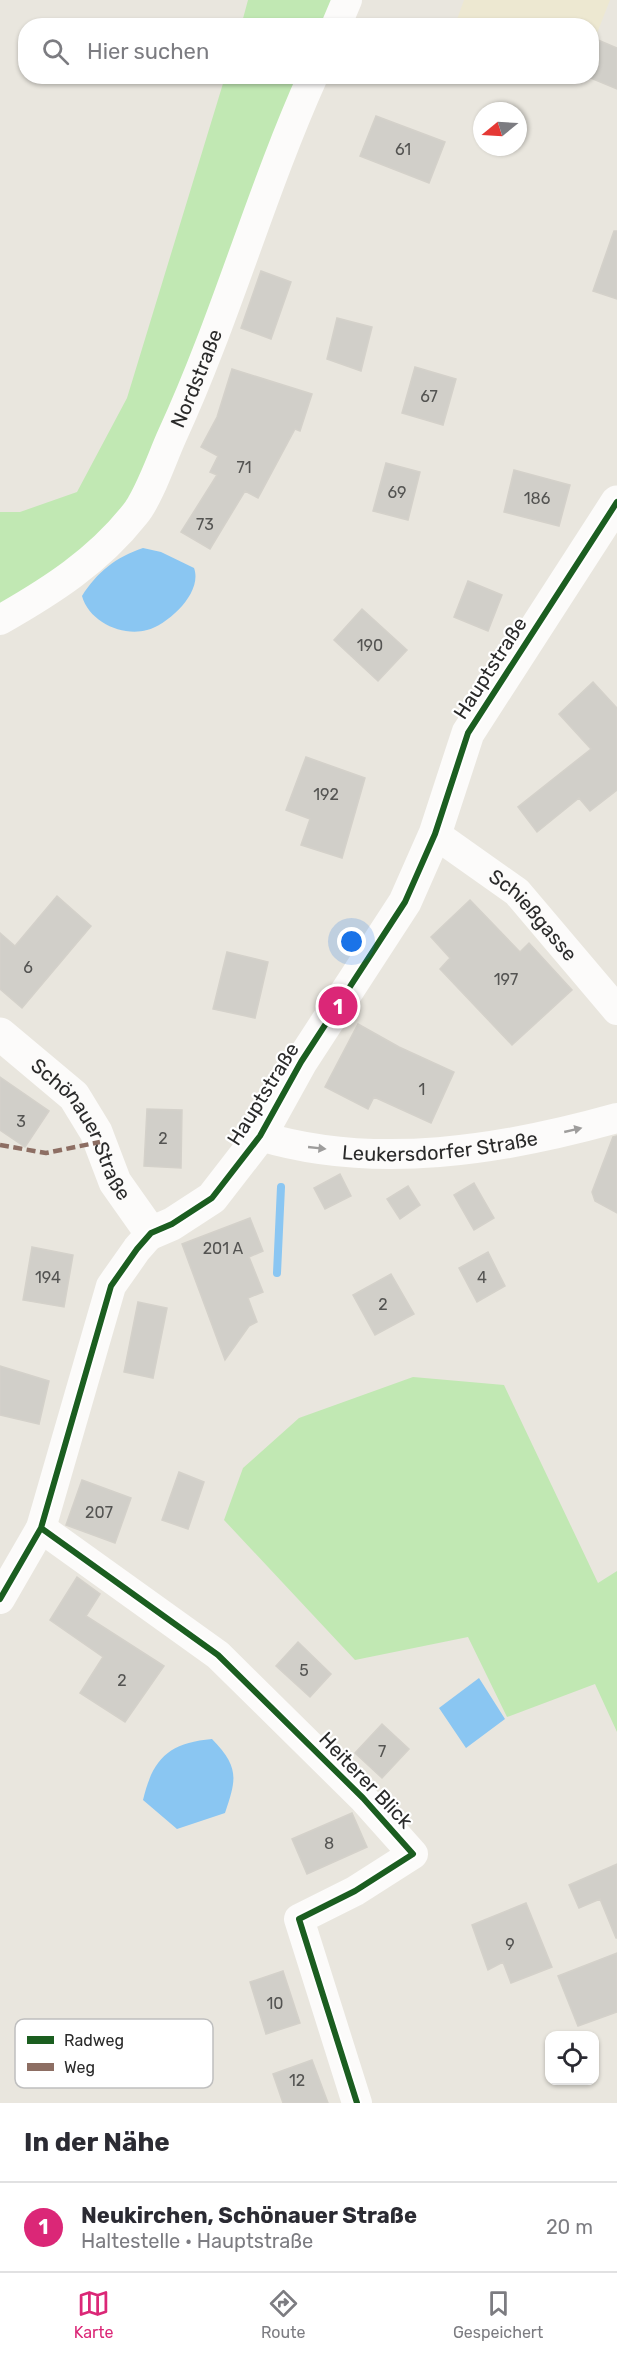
<!DOCTYPE html>
<html lang="de">
<meta charset="utf-8">
<style>
:root{--surface:#fff;--page:#f2f2f3;--text:#2b2b33;--muted:#7c7c81;--line:#e1e1e2;--accent:#db2777}
body{margin:0;font-family:Rubik,sans-serif;background:var(--page);color:var(--text)}
.controls{position:absolute;right:18px;bottom:18px;display:grid;overflow:hidden;border-radius:12px;box-shadow:0 2px 4px #0004}
.controls button{width:54px;height:54px;display:grid;place-items:center;padding:0;border:0;border-bottom:2px solid var(--line);background:var(--surface);color:var(--text);font:30px sans-serif}
.compass{position:absolute;left:473px;top:102px;width:54px;height:54px;border-radius:50%;background:var(--surface);box-shadow:0 2px 4px #0004;rotate:252deg}
.you{position:absolute;left:352px;top:942px;width:21px;height:21px;margin:-15px;border:4px solid #fff;border-radius:50%;background:#1a73e8;box-shadow:0 0 0 9px #1a73e833}
.badge{display:grid;place-items:center;width:39px;height:39px;border-radius:50%;background:var(--accent);color:#fff;font-size:20px;font-weight:700}
.pin{position:absolute;translate:-50% -50%;border:3px solid #fff;box-shadow:0 2px 6px #0006}
.list{margin:0;padding:0;list-style:none}
h2{display:flex;justify-content:space-between;align-items:center;height:78px;margin:0;padding:0 24px;font-size:26px}
h2 small{font-size:20px;font-weight:400;color:var(--muted)}
.list li{display:grid;grid-template-columns:39px 1fr auto;gap:18px;align-items:center;box-sizing:border-box;height:90px;padding:0 24px;border-top:2px solid var(--line)}
.list b{display:block;font-size:22px;white-space:nowrap}
.list p{margin:0;font-size:20px;white-space:nowrap;color:var(--muted)}
.list em{font-size:20px;font-style:normal;color:var(--muted)}
.icon{flex:none;width:33px;height:33px;fill:none;stroke:currentColor;stroke-width:2;stroke-linecap:round;stroke-linejoin:round}
.map{position:relative;flex:none;width:617px;height:2103px;overflow:hidden}
.search{position:absolute;background:var(--surface);box-shadow:0 2px 4px #0004;left:18px;right:18px;top:18px;height:66px;display:flex;align-items:center;gap:15px;box-sizing:border-box;padding:0 21px;border-radius:24px;color:var(--muted);font-size:22px}
.sheet{height:168px;background:var(--surface)}
nav{display:flex;justify-content:space-around;align-items:center;box-sizing:border-box;height:84px;border-top:2px solid var(--line);background:var(--surface);font-size:16px;color:var(--muted)}
nav a{display:grid;justify-items:center;gap:3px}
nav .on{color:var(--accent)}
.map>svg:first-child{display:block}
</style>
<div class="map">
<svg width="617" height="2103" viewBox="0 0 617 2103">
<rect width="100%" height="100%" fill="#e9e6de"/>
<path fill="#ede8d1" d="M464,0H610L592,46V26L455,25Z"/>
<path fill="#c1e8b3" d="M248,0H339L328,25L241,26Z
M225,77H306L185,395L127,506L55,580L0,610V512H20L77,492L127,398Z
M413,1377L504,1385L598,1583L617,1571V1732L595,1684L507,1717L468,1637L355,1660L224,1520L243,1468L299,1418Z"/>
<path fill="#8ac6f2" d="M143,548L161,552L194,568C203,592 169,624 147,630C123,637 89,622 82,596C97,572 116,557 143,548Z
M479,1678L505,1719L466,1748L439,1708Z
M212,1739C239,1767 237,1778 225,1813L177,1829L143,1800C153,1758 169,1743 212,1739Z"/>
<g fill="none" stroke-linecap="round" stroke-linejoin="round">
<path stroke="#8ac6f2" stroke-width="8" d="M277,1273L281,1187"/>
</g>
<path fill="#d1cfc9" stroke="#d4d1ca" stroke-width="1.5" d="M598,40L617,48V89L586,76H591V60Z
M376,116L445,142L429,183L360,156Z
M614,231H617V299L593,291Z
M261,271L291,282L271,339L241,328Z
M337,318L372,327L361,371L327,359Z
M415,367L456,379L443,425L402,413Z
M232,369L312,394L300,431L295,429L258,498L245,491L210,549L181,532L217,475L210,472L218,456L201,447L217,417Z
M386,463L420,472L408,520L373,511Z
M514,470L570,485L559,526L504,512Z
M468,581L502,595L488,631L454,617Z
M362,609L407,650L378,681L334,640Z
M593,682L617,708V790L590,811L579,798L537,832L518,807L591,749L559,714Z
M306,757L365,778L342,858L301,845L310,819L286,810Z
M57,896L91,926L22,1008L0,989V933L15,946Z
M470,900L520,952L529,943L572,990L512,1045L440,969L450,958L431,937Z
M227,952L268,962L255,1018L213,1009Z
M358,1024L399,1047L454,1072L431,1123L374,1097L368,1109L325,1087Z
M0,1077L49,1111L25,1147L0,1130Z
M147,1109L182,1110L181,1168L144,1166Z
M617,1136V1213L595,1201L592,1192L613,1137Z
M340,1174L351,1196L325,1209L314,1188Z
M474,1183L494,1218L474,1230L454,1195Z
M408,1186L420,1205L400,1219L387,1199Z
M250,1218L263,1251L249,1257L263,1292L248,1298L257,1322L249,1326L225,1360L182,1244Z
M32,1247L73,1255L64,1307L23,1300Z
M488,1252L505,1286L477,1302L459,1268Z
M391,1274L414,1314L375,1335L353,1295Z
M138,1302L167,1308L153,1378L124,1372Z
M0,1366L49,1381L39,1424L0,1415Z
M179,1472L204,1482L188,1529L162,1520Z
M82,1480L131,1498L115,1543L66,1525Z
M77,1577L100,1594L86,1616L164,1666L125,1722L80,1693L103,1657L50,1620Z
M298,1642L331,1674L310,1697L276,1666Z
M382,1724L409,1749L382,1778L355,1753Z
M352,1813L367,1847L307,1874L292,1839Z
M617,1864V1938H616L600,1899L579,1908L569,1885Z
M526,1903L552,1967L511,1983L503,1962L488,1970L472,1925Z
M617,1953V2012L578,2026L558,1976Z
M283,1971L300,2023L266,2034L250,1982Z
M312,2060L328,2103H283L273,2074Z"/>
<g fill="none" stroke-linecap="round" stroke-linejoin="round">
<g stroke="#fcfbfa" stroke-width="30">
<path d="M336,26L347,0"/>
<path id="s1" d="M0,620C51,591 98,561 135,514C149,497 162,458 172,436C226,319 260,194 313,76"/>
<path id="s2" d="M435,834L517,892L617,1010"/>
<path id="s3" d="M260,1136C375,1171 503,1150 617,1118"/>
<path d="M41,1528L218,1655L363,1798L413,1854L355,1891L299,1919L357,2103"/>
<path d="M0,1599L41,1528L111,1286L137,1249L151,1233"/>
</g>
<path stroke="#fcfbfa" stroke-width="33" id="s4" d="M0,1034L74,1096L96,1132L115,1182L151,1233L172,1224L212,1198L260,1136L301,1062L405,902L435,834L468,733L617,502"/>
<path stroke="#8d6e63" stroke-width="4.5" stroke-dasharray="9 4.5" stroke-linecap="butt" d="M0,1145L46,1153L100,1142"/>
<g stroke="#fff" stroke-width="10">
<path id="cycleway" d="M41,1528L218,1655L363,1798L413,1854L355,1891L299,1919L357,2103
M0,1599L41,1528L111,1286L137,1249L151,1233L172,1224L212,1198L260,1136L301,1062L405,902L435,834L468,733L617,502"/>
</g>
<use href="#cycleway" stroke="#1b5e20" stroke-width="6"/>
</g>
<defs><path id="oneway-solid" d="M-6-.8H1V-3.2L6.5 0L1 3.2V.8H-6Z" transform="scale(1.5)"/></defs>
<g fill="#9e9d9c">
<use href="#oneway-solid" transform="translate(573 1130) rotate(-13)"/>
<use href="#oneway-solid" transform="translate(317 1148) rotate(6)"/>
</g>
<g text-anchor="middle" dominant-baseline="central" stroke-width="4.5" stroke-linejoin="round" paint-order="stroke">
<g font-size="16" fill="#545452">
<text x="403" y="149">61</text>
<text x="429" y="396">67</text>
<text x="244" y="467">71</text>
<text x="397" y="492">69</text>
<text x="537" y="498">186</text>
<text x="205" y="524">73</text>
<text x="370" y="645">190</text>
<text x="326" y="794">192</text>
<text x="28" y="967">6</text>
<text x="506" y="979">197</text>
<text x="422" y="1089">1</text>
<text x="21" y="1121">3</text>
<text x="163" y="1138">2</text>
<text x="223" y="1248">201 A</text>
<text x="48" y="1277">194</text>
<text x="482" y="1277">4</text>
<text x="383" y="1304">2</text>
<text x="99" y="1512">207</text>
<text x="304" y="1670">5</text>
<text x="122" y="1680">2</text>
<text x="382" y="1751">7</text>
<text x="329" y="1843">8</text>
<text x="510" y="1944">9</text>
<text x="275" y="2003">10</text>
<text x="297" y="2080">12</text>
</g>
<g font-size="20" fill="#2a2a2a" stroke="#fff">
<text stroke="none"><textPath href="#s1" startOffset="322">Nordstraße</textPath></text>
<text transform="translate(490 668) rotate(-57)">Hauptstraße</text>
<text stroke="none"><textPath href="#s2" startOffset="128">Schießgasse</textPath></text>
<text transform="translate(263 1094) rotate(-58)">Hauptstraße</text>
<text stroke="none"><textPath href="#s4" startOffset="128">Schönauer Straße</textPath></text>
<text stroke="none"><textPath href="#s3" startOffset="182">Leukersdorfer Straße</textPath></text>
<text transform="translate(366 1780) rotate(46)">Heiterer Blick</text>
</g>
</g>
<rect x="15" y="2019" width="198" height="69" rx="9" fill="#fff" stroke="#bfbfbf" stroke-width="1.5"/>
<rect x="27" y="2036" width="27" height="8" fill="#1b5e20"/>
<rect x="27" y="2063" width="27" height="8" fill="#8d6e63"/>
<g font-size="16" fill="#2a2a2a">
<text x="64" y="2046">Radweg</text>
<text x="64" y="2073">Weg</text>
</g>
</svg>
<div class="controls">
<button><svg class="icon" aria-label="locate" viewBox="0 0 24 24"><circle cx="12" cy="12" r="6"/><path d="M12 2v4M12 18v4M2 12h4M18 12h4"/></svg></button>
</div>
<svg class="compass" viewBox="-18 -18 36 36"><path d="M0-13l5 13h-10z" fill="#e53935"/><path d="M0 13l5-13h-10z" fill="#7c7c81"/></svg>
<div class="you"></div>
<div class="pin badge" style="left:338px;top:1006px">1</div>
<div class="search"><svg class="icon" aria-label="search" viewBox="0 0 24 24"><circle cx="10" cy="10" r="6"/><path d="M15 15l6 6"/></svg>Hier suchen</div>
</div>
<section class="sheet">
<h2>In der Nähe<small></small></h2>
<ul class="list">
<li><span class="badge">1</span><div><b>Neukirchen, Schönauer Straße</b><p>Haltestelle · Hauptstraße</p></div><em>20 m</em></li>
</ul>
</section>
<nav>
<a class="on"><svg class="icon" aria-label="map" viewBox="0 0 24 24"><path d="M3 6l6-2 6 2 6-2v14l-6 2-6-2-6 2zM9 4v14M15 6v14"/></svg>Karte</a>
<a><svg class="icon" aria-label="directions" viewBox="0 0 24 24"><path d="M12 3l9 9-9 9-9-9zM9 14v-3h6M13 9l2 2-2 2"/></svg>Route</a>
<a><svg class="icon" aria-label="saved" viewBox="0 0 24 24"><path d="M7 4h10v16l-5-4-5 4z"/></svg>Gespeichert</a>
</nav>
